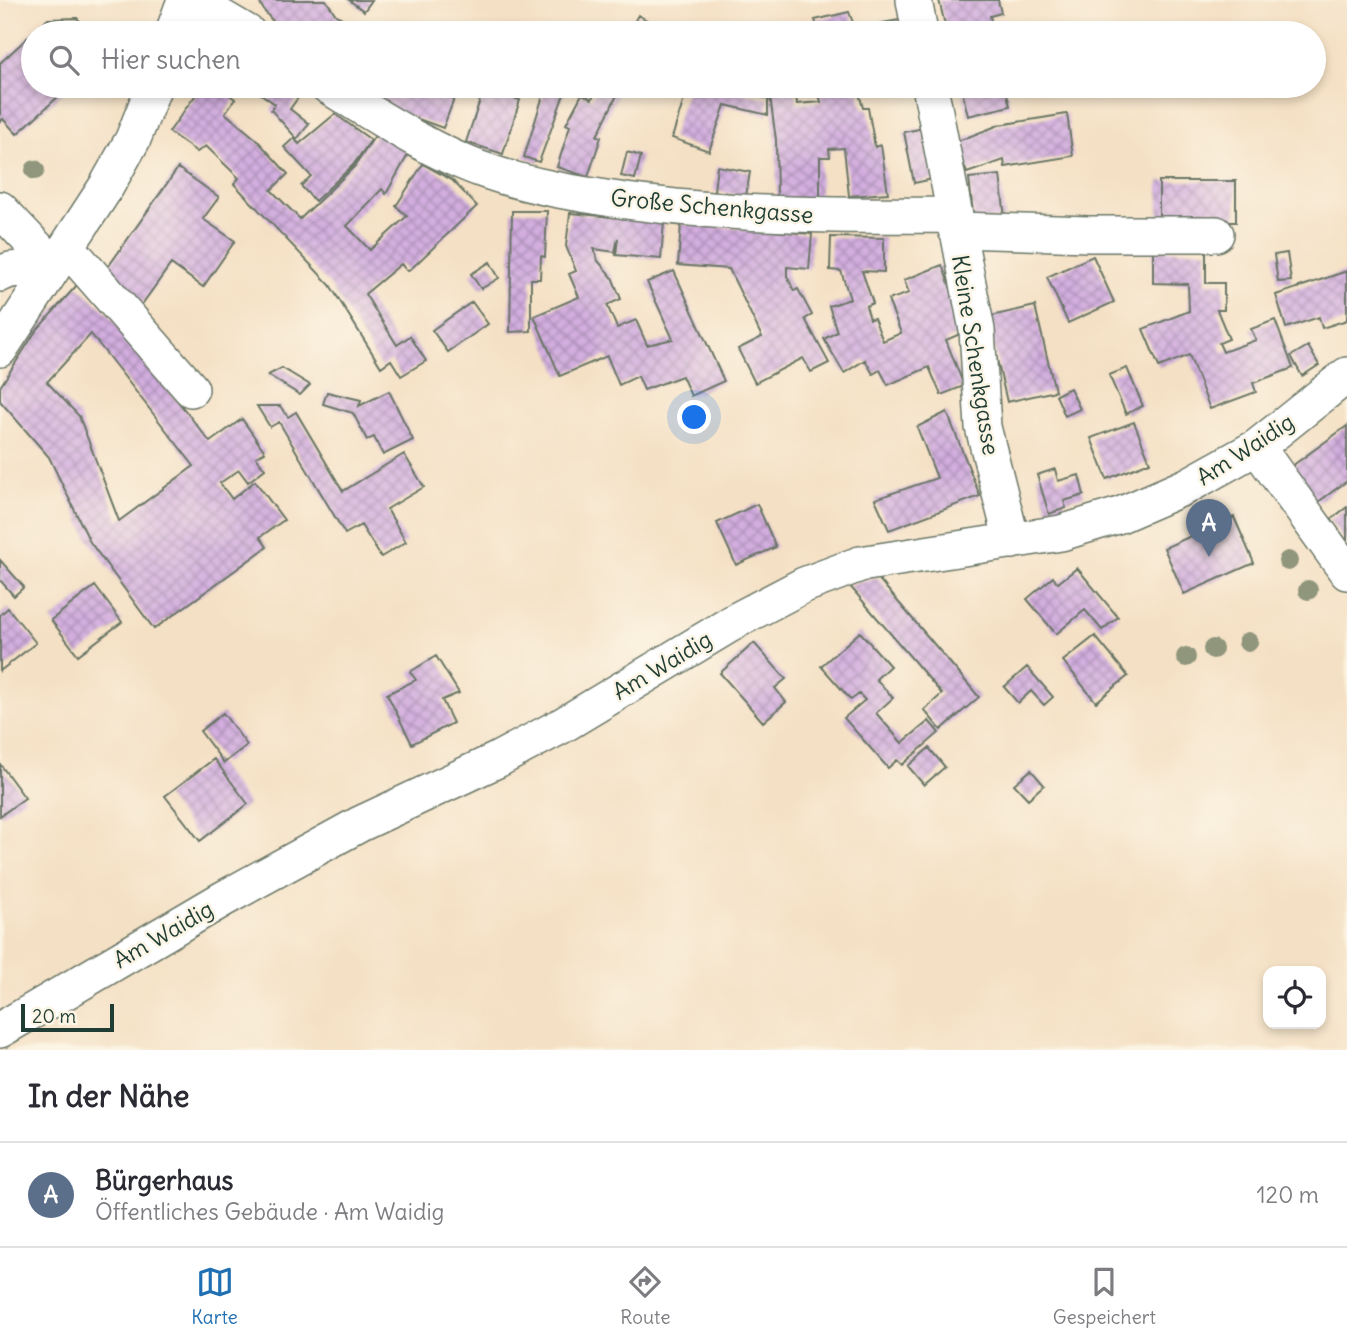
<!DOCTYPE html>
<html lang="de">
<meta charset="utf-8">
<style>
:root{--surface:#fff;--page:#f7f7f7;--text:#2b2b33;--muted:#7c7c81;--line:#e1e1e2;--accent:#1f6fb2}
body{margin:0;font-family:Delius,sans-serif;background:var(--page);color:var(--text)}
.controls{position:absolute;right:21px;bottom:21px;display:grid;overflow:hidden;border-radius:14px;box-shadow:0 4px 10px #0003}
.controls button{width:63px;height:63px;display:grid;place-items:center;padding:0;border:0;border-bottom:2px solid var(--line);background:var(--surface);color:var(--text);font:35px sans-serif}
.scale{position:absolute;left:21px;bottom:18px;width:93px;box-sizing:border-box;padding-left:7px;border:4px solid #1f3d34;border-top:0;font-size:19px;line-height:24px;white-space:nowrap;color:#1f3d34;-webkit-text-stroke:5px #fcf5e5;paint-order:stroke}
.you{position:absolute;left:695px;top:418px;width:24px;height:24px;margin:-18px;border:5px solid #fff;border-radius:50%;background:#1a73e8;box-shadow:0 0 0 10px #1a73e833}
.badge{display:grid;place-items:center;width:46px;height:46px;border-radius:50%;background:var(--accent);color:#fff;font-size:23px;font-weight:700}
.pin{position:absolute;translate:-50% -58px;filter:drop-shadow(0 2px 4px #0008)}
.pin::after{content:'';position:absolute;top:37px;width:24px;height:21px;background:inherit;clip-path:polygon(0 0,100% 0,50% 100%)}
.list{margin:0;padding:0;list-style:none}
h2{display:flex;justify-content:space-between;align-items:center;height:91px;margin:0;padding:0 28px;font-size:30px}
h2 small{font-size:23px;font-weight:400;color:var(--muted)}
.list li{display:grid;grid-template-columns:46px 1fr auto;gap:21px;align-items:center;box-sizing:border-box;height:105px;padding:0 28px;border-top:2px solid var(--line)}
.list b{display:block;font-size:26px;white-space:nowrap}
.list p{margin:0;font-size:23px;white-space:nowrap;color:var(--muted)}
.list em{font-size:23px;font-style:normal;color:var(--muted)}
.icon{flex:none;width:38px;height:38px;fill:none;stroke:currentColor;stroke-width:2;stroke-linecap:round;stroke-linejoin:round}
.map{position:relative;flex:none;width:1347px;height:1050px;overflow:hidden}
.search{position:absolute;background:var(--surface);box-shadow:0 4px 10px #0003;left:21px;right:21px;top:21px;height:77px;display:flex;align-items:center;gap:18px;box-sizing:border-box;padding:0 24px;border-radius:38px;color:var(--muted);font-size:26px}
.sheet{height:196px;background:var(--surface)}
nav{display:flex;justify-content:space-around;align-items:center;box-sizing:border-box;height:98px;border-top:2px solid var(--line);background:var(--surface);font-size:19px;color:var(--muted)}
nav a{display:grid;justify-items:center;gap:4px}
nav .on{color:var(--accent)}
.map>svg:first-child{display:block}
</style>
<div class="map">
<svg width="1347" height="1050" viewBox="0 0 1347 1050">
<defs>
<pattern id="building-cross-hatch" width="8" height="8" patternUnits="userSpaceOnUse" patternTransform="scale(1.75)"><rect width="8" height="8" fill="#d3aedf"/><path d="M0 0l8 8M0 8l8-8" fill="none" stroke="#ab8fb6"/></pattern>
</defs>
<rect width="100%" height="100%" fill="#fcf5e5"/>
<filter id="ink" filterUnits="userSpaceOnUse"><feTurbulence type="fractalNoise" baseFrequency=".0143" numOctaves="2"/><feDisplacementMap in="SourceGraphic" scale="14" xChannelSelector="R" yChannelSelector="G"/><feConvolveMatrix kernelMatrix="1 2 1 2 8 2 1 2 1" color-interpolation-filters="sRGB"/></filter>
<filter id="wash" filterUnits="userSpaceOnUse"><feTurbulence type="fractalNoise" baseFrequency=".00686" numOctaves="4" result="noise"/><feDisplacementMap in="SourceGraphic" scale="28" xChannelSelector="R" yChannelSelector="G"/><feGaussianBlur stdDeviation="1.57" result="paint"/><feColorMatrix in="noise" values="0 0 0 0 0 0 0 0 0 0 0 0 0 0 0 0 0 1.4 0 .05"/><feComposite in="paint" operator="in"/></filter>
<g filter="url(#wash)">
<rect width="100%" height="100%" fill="#f4e0c4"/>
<g id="blocks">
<path fill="url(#building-cross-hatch)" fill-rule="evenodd" d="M258,0H326L336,15L369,33H283L265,12Z
M349,0H372L364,11Z
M939,0H998L1001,13L990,16L992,26L960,33H947Z
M849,12L855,28L905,19L907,33H819L815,20Z
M638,15L661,28L658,33H628Z
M77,18L90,33H33V86H70L17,134L3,119L0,122V63L48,19Z
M202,86H217L235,99L225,113L256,139L288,174L271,190L300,219L355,166L378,131L409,153L386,194L382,189L347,226L370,250L407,216L396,206L423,164L452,180L477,206L413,267L407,271L401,264L365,294L397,345L410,336L426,361L401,376L391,360L381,367L330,285L234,184L239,178L206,146L197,152L169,132Z
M256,86H302L305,88L290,109L309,124L297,139L271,110L275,104L254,89Z
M353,86H459L443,128L399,112Z
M494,86H513L509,97L520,100L503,154L466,142L484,88L493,91Z
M546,86H567L539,162L524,157Z
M598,86H616L615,88L619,91L597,136L601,137L588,177L557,167L570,126L566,124L582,94L592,99Z
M688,86H716L768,99V115L725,105L709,151L672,138Z
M795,86L797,104L821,102L817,86H857L863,108H868L875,147L881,145L888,193L849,196L844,148L829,149L830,157H820V200L777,199L776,140L769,89Z
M961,86H1005L1010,106L968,116Z
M335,114L371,140L353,165L315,201L301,186L311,176L284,147L294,138L299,144Z
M1067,114L1073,156L1005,167L1004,160L967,173L955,142L999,125Z
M929,127L938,178L914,183L904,132Z
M627,152L641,156L635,179L621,176Z
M717,166L750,172L746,196L714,191Z
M178,168L219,197L203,219L235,241L203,287L171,264L140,307L108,267Z
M1000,175L1005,218L974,222L969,178Z
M1159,181H1236V222H1159Z
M512,211H547L545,257L541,256L540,279H531V331L510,332Z
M570,213L664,222L661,259L616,255L618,238L615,252L594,249L598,261L612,277L621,299L607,305L617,328L636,320L647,345L673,339L647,282L674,271L724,381L691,396L682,376L644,390L638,376L619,385L607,356L560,376L534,316L579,297L569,274L576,271L566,246Z
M681,224L812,234L809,269L787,267V276L794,291L798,289L812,315L805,319L829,363L811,372L803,358L755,383L738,349L762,337L729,269L678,265Z
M831,237L884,238V272L862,271L873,303L866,306L870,319L874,318L883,341L901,333L888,300L909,293L904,280L942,265L967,331L946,340L964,386L941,395L929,367L888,385L880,370L873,374L865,360L844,373L824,339L837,332L829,306L850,299L841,271L830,270Z
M1153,250H1206V283H1224V310H1217L1229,339L1219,343L1223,352L1256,340L1251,329L1275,320L1293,368L1253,383L1256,392L1210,409L1189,355L1159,367L1143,329L1189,311L1188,284L1153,283Z
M1287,253L1291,281L1278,282L1274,255Z
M1093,256L1114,302L1068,323L1047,277Z
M490,262L499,278L481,289L471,274Z
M1347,271V320L1322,328L1319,317L1286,328L1276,295Z
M77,285L109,314L210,442L242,419L265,452L256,457L265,469L248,482L239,470L220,483L232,499L255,481L284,520L260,537L267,547L154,629L90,542L49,457L0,401V387L36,331ZM91,334L194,466L119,521L79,416L47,382Z
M472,302L488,324L448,352L432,330Z
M1035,306L1055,391L1007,402L987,317Z
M1308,346L1319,365L1302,376L1291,356Z
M282,368L310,385L300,395L268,375Z
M1127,368L1143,406L1126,414L1109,375Z
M1070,388L1080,409L1065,416L1056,395Z
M389,391L413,440L383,455L374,437L367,440L353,413L323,404L327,392L361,400L359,406Z
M257,406H280L288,417L296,412L343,491L404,454L424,487L387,509L406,542L381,557L361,525L345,534L279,422L270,427Z
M947,412L980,496L889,530L875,499L937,478L917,427Z
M1134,422L1150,462L1107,479L1091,438Z
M1347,426V481L1318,502L1292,466Z
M1055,469L1058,481L1079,475L1084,495L1064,501L1066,508L1049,514L1037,475Z
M757,504L776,547L736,565L717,523Z
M1347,507V544L1330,520Z
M1234,517L1254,563L1184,594L1164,548Z
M0,560L24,587L14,596L0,580Z
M1077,568L1118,617L1102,630L1085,610L1056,634L1027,599L1053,577L1058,583Z
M877,577L979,697L941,730L924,710L942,694L849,585Z
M95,586L122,622L78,655L51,620Z
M8,608L36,643L0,671V615Z
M860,632L890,666L876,679L893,698L876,713L902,743L929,721L939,733L902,765L897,760L888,768L844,718L865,700L859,694L851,700L821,666Z
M1095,636L1128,676L1096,702L1063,661Z
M754,643L786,679L775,688L786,702L763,722L720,673Z
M436,656L459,693L442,700L453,723L412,744L387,694L416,680L410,672Z
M1027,667L1053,697L1044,705L1031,691L1018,703L1004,687Z
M223,713L247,745L224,763L200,731Z
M929,748L945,767L924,785L908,766Z
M214,759L248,804L200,841L165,796Z
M0,764L25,798L0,816Z
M1031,770L1044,785L1028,799L1014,784Z"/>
</g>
</g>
<g filter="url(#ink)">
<use href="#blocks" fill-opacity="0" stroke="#6a7666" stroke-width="2"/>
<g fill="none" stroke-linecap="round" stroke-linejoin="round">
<g stroke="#6a7666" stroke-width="38">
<path id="minor" d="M192,0L248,33
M914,0L920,33
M173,33L185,0
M328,86C376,116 433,153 486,171C532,187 579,194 626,201C735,216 844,216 954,215
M930,86L977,330L983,427L1012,541
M0,209L54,266
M956,230L1089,234H1216
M67,247L191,389
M0,274L10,270L54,266
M0,349L106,187L133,139L154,86
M1257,447L1347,572
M0,1030L223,899L360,824L497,760L563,725L739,619L804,585L860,564L1061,533L1120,515L1187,486L1257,447L1347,375"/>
</g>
<use href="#minor" stroke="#fff" stroke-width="35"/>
</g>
<g fill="#8f967b">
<circle cx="35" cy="170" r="10"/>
<circle cx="1288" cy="561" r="10"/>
<circle cx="1308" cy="590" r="10"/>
<circle cx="1248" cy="642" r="10"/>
<circle cx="1213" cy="649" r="10"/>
<circle cx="1186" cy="657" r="10"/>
</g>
</g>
<g text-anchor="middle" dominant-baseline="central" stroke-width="5" stroke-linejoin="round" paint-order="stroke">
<g font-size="23" fill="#1f3d34" stroke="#fcf5e5">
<text transform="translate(712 206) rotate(5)">Große Schenkgasse</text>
<text transform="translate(976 355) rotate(81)">Kleine Schenkgasse</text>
<text transform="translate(1245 449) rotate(-33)">Am Waidig</text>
<text transform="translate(662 665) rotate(-31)">Am Waidig</text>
<text transform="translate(163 934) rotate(-30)">Am Waidig</text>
</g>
</g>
</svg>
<div class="controls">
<button><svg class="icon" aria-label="locate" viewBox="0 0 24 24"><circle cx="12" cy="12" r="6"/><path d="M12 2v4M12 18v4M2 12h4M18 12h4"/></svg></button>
</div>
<div class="scale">20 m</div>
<div class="you"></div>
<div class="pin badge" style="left:1209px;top:557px;background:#5c6f8a">A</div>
<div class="search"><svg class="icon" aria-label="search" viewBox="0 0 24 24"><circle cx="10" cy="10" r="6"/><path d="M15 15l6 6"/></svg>Hier suchen</div>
</div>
<section class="sheet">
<h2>In der Nähe<small></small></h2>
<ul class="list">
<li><span class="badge" style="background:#5c6f8a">A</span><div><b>Bürgerhaus</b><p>Öffentliches Gebäude · Am Waidig</p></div><em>120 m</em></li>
</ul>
</section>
<nav>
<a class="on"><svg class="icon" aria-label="map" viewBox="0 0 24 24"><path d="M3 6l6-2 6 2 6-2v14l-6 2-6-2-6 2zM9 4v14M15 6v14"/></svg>Karte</a>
<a><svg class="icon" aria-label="directions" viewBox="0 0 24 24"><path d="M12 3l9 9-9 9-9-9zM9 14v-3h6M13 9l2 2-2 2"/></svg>Route</a>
<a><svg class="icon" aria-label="saved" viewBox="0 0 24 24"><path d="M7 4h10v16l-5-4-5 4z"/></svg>Gespeichert</a>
</nav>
